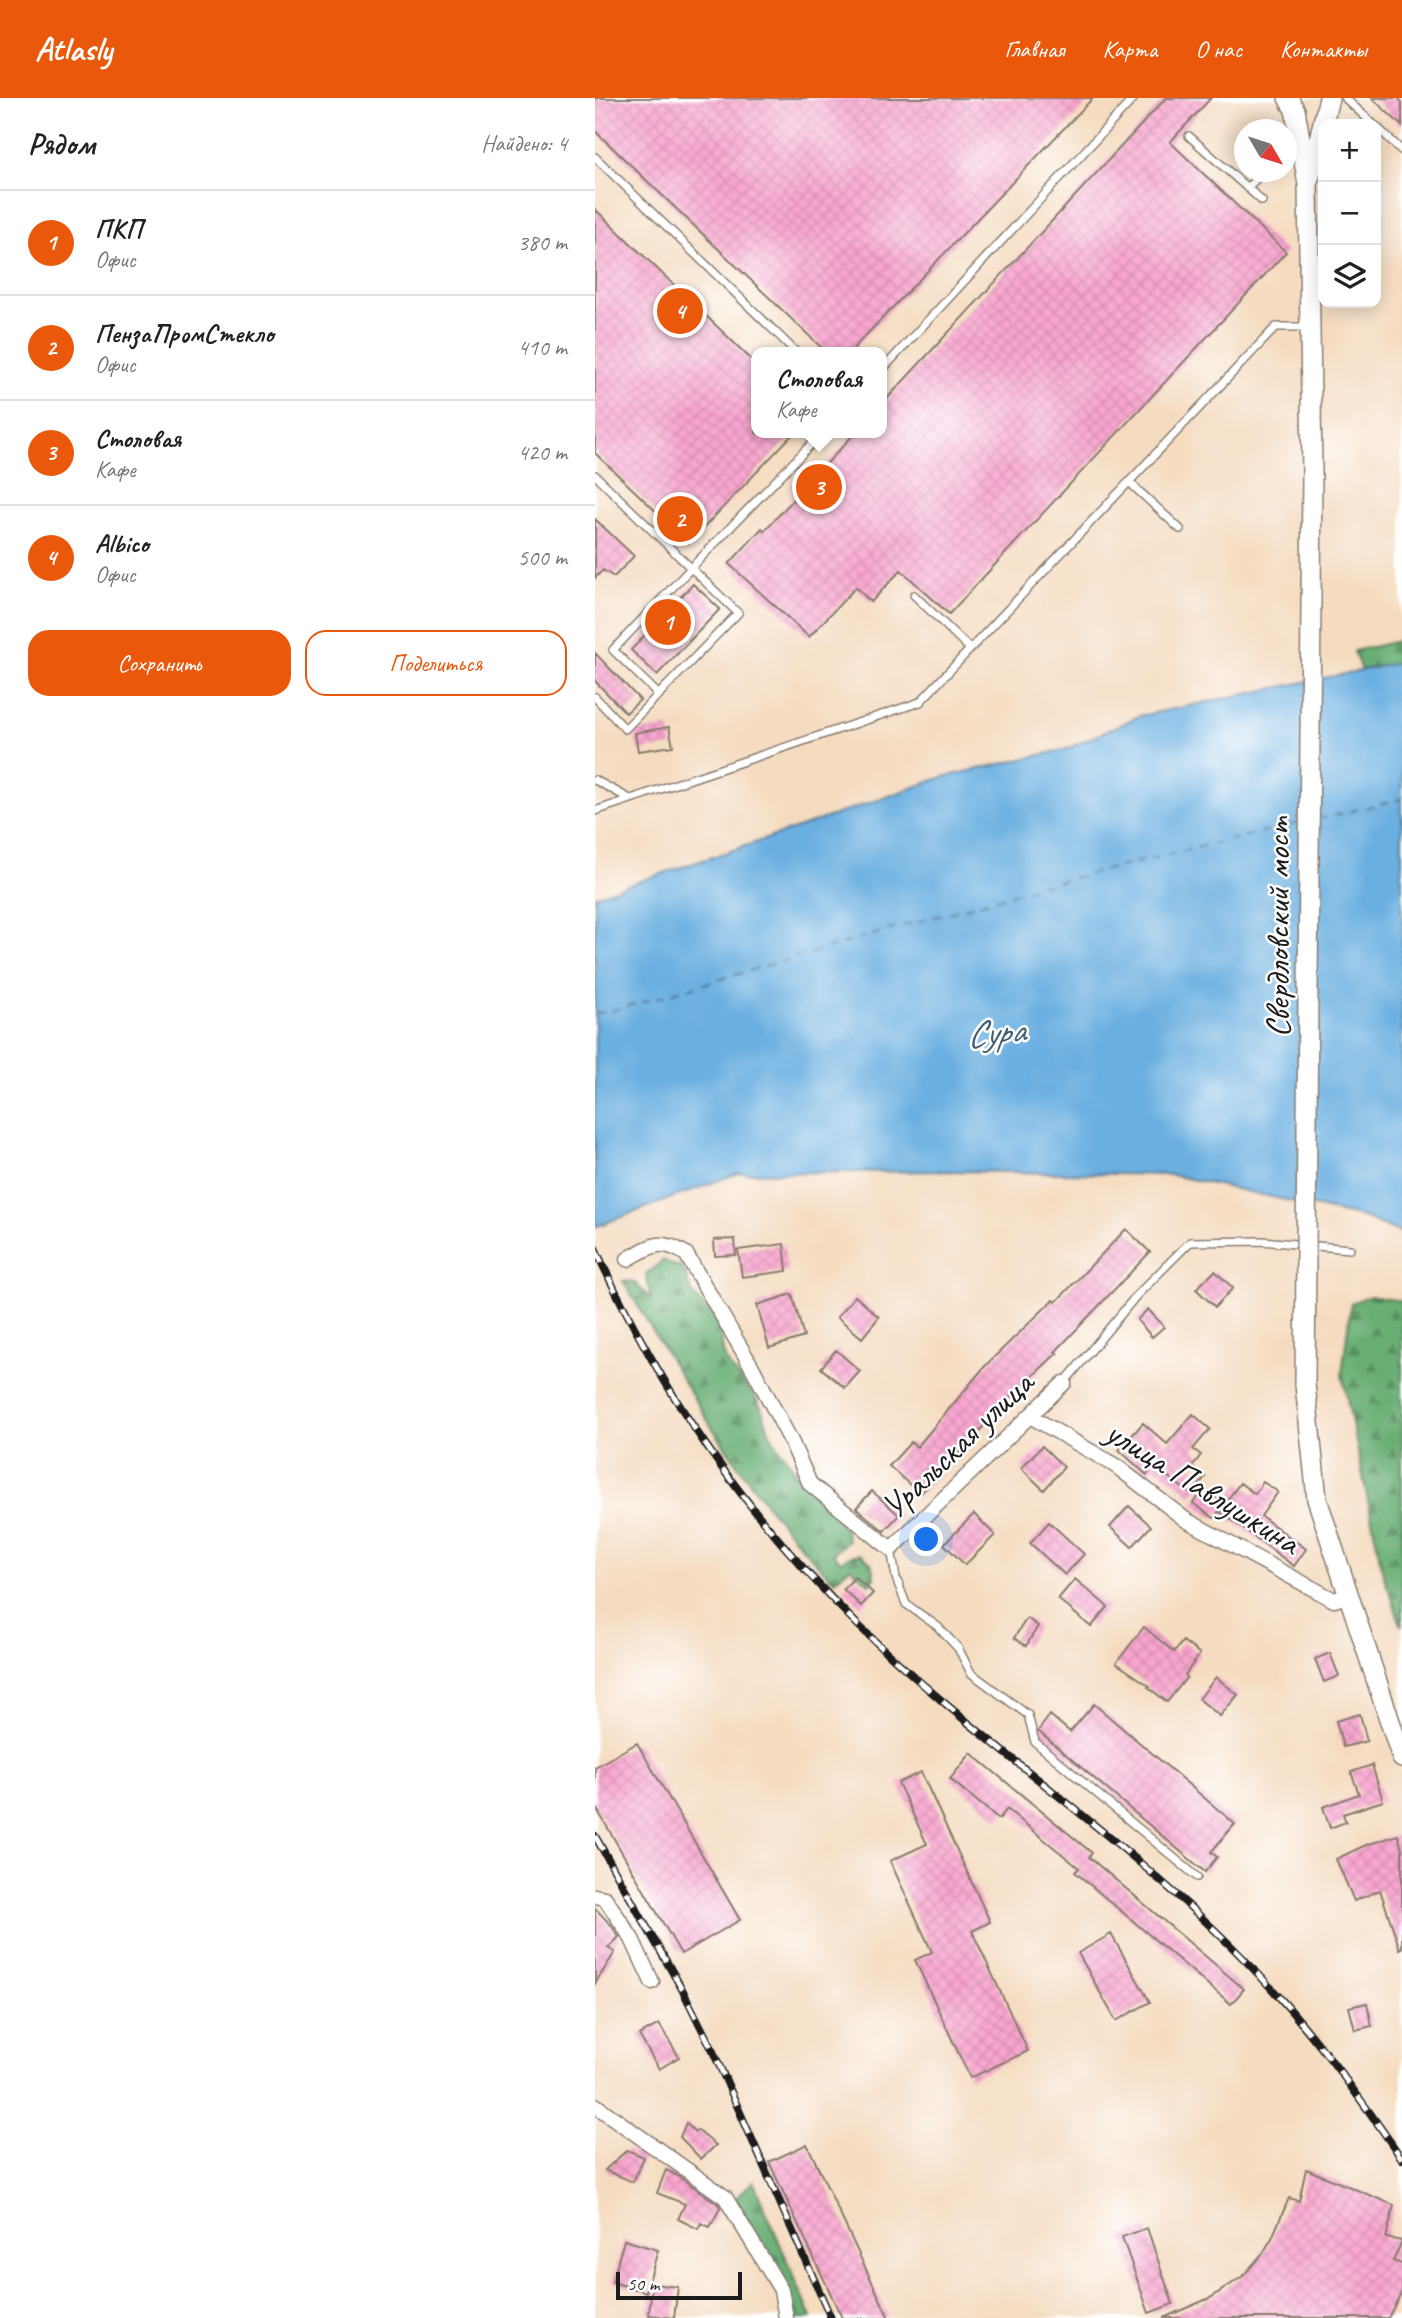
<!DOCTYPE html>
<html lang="ru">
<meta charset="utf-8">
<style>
:root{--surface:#fff;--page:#f2f2f2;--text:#222;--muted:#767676;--line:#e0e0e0;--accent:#ea580c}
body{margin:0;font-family:Caveat,sans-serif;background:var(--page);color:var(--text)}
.controls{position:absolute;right:21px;top:21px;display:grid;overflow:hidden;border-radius:14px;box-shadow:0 4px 18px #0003}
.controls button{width:63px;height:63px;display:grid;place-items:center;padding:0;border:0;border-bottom:2px solid var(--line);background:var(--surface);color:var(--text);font:35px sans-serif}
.compass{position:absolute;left:639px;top:21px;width:63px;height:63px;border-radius:50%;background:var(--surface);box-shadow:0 4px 18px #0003;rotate:129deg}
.scale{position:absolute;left:21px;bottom:18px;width:126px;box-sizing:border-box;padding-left:7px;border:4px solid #1c1c1c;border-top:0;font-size:19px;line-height:24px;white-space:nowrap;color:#1c1c1c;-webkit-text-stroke:5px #fff;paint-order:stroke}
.you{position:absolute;left:332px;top:1442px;width:24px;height:24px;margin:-18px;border:5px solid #fff;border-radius:50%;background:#1a73e8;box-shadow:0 0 0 10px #1a73e833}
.badge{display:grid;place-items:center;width:46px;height:46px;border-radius:50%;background:var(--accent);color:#fff;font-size:23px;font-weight:700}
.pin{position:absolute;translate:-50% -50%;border:4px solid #fff;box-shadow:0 2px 7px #0006}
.popup{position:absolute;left:156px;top:249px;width:136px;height:91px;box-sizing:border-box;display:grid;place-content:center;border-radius:14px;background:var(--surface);filter:drop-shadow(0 2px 5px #0005);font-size:23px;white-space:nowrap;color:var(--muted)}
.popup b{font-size:26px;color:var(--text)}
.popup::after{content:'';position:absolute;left:50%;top:100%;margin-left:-14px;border:14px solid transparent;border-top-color:var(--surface)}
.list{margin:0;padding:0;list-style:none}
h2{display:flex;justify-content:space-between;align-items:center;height:91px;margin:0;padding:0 28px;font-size:30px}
h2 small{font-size:23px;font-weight:400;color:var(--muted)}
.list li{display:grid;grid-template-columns:46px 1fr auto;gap:21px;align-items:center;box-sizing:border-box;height:105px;padding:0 28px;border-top:2px solid var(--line)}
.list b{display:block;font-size:26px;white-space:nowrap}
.list p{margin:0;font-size:23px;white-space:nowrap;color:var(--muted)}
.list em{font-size:23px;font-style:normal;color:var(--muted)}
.actions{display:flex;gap:14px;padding:21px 28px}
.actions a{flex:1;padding:16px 0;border:2px solid var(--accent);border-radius:21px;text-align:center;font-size:24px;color:var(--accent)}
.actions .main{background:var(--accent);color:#fff}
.icon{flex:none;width:38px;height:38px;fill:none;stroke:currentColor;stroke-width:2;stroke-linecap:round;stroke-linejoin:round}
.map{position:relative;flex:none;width:807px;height:2220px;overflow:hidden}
header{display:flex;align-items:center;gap:42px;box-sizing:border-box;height:98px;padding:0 35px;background:var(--accent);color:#fff}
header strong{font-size:33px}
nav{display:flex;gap:38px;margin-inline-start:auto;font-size:24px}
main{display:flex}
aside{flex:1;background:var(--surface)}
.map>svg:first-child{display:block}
</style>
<header>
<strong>Atlasly</strong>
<nav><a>Главная</a><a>Карта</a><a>О нас</a><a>Контакты</a></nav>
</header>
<main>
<aside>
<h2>Рядом<small>Найдено: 4</small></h2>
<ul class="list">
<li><span class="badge">1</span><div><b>ПКП</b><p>Офис</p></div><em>380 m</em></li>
<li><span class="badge">2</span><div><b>ПензаПромСтекло</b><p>Офис</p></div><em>410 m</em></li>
<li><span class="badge">3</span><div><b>Столовая</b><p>Кафе</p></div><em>420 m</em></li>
<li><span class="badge">4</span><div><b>Albico</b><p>Офис</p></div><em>500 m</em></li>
</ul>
<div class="actions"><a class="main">Сохранить</a><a>Поделиться</a></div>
</aside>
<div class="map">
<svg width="807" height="2220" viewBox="0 0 807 2220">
<defs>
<pattern id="forest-firs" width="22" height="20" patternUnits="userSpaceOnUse" patternTransform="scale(1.75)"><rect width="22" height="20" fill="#69af74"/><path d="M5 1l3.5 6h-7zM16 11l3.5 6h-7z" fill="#568e5e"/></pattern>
<pattern id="building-cross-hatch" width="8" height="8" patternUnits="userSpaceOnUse" patternTransform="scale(1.75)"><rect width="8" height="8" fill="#f9a6cf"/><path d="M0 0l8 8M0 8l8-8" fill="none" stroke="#d58eb1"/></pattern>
</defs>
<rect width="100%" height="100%" fill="#fff"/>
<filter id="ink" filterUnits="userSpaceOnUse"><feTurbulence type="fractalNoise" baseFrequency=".0143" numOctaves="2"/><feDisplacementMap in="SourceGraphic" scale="14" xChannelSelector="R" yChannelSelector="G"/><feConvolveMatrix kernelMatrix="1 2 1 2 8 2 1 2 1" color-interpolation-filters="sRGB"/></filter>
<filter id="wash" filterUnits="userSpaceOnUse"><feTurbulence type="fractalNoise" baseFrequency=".00686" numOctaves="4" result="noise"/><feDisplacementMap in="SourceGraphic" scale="28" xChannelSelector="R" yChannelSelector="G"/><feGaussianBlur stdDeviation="1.57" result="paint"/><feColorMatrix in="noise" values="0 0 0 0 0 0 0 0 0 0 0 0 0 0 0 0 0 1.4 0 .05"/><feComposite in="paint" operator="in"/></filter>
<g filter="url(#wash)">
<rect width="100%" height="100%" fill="#f5dcc1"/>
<path fill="url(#forest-firs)" stroke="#426648" stroke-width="2" d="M807,542V564L766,572L759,553Z
M69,1162L78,1167L87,1169C92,1177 93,1188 98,1196C108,1208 119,1219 129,1232C120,1262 142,1275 158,1296C170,1310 170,1330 180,1344C193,1363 207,1383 222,1400C235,1414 249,1423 253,1442L238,1456L246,1463L255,1458L265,1456L277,1466L279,1480L275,1486L255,1469L239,1483C151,1397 91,1288 28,1183L39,1184L56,1201L51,1176Z
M775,1198L807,1203V1529L788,1476L747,1276L756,1205Z
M158,2083L217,2220H195L190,2190L140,2101Z"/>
<path fill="#69afe0" stroke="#42667e" stroke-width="2" d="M807,564V1135L768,1119L577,1077L362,1073L143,1075L0,1129V798L168,742L348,679L472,651L544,618Z"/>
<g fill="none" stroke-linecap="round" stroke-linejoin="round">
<path stroke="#3f5e74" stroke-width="2" stroke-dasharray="9 7" stroke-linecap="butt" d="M723,721L807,701
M0,915L16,913L449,787L704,725"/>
</g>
<g id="blocks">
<path fill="url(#building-cross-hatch)" d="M0,0H498L255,254H231L0,33Z
M571,0H616L575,44L691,154L354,516L306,472L276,504L261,489L214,539L134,466L167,430L169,433L260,335H287V306Z
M777,0H803L807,4V28Z
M0,111L161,266V335H199L94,445L0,355Z
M0,421L39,458L19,479L8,472L0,480Z
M98,486L125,511L62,577L36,552Z
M0,555L45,602L31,615L0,583Z
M74,629L78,648L43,653L40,635Z
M531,1131L555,1154L460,1254L462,1255L419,1296L325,1396L294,1368L316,1344L322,1349L391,1267L458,1202L461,1204Z
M140,1141L141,1157L120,1158L119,1142Z
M189,1146L192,1173L147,1179L143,1152Z
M620,1173L638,1190L620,1209L601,1191Z
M197,1196L209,1239L174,1250L162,1207Z
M260,1198L284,1219L267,1240L242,1219Z
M553,1211L569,1229L557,1239L542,1222Z
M241,1252L265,1273L250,1290L226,1270Z
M598,1316L615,1331L598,1351L606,1357L597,1369L610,1379L597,1397L559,1368L552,1377L524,1352L548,1325L572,1346Z
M447,1348L469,1369L449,1392L426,1370Z
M668,1384L683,1394L666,1418L711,1451L699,1468L624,1413L645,1385L660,1396Z
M609,1391L629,1406L619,1420L598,1405Z
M277,1393L304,1417L289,1433L261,1410Z
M534,1408L556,1428L537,1449L515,1429Z
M379,1416L400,1437L370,1467L349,1446Z
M454,1424L489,1456L470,1477L435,1445Z
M260,1479L278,1495L266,1508L248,1491Z
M480,1481L513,1509L496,1529L463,1501Z
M432,1520L443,1528L431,1548L419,1540Z
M549,1529L579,1554L588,1543L605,1556L590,1577L592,1579L572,1604L553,1589L555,1588L521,1565Z
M735,1555L744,1578L729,1584L720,1561Z
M621,1579L643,1597L625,1618L604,1601Z
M499,1606L640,1726L616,1754L622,1759L610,1774L443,1633L455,1617L475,1634Z
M765,1616L772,1643L748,1649L741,1623Z
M42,1645L145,1822L86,1856L0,1708V1669Z
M376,1655L497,1755L494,1759L649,1891L636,1906L480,1774L484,1770L412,1711L404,1721L355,1681Z
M777,1667L788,1703L748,1716L751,1724L735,1730L728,1709L764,1696L756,1674Z
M326,1674L395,1824L377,1833L433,1953L375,1980L320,1862L337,1854L295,1763L332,1746L303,1685Z
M803,1737L807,1751V1850L805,1851L785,1792L759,1803L741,1761L771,1747Z
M0,1810L16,1827L24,1839L13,1850L20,1854L0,1886Z
M516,1836L555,1904L521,1923L483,1855Z
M772,1905L777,1928L760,1932L754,1909Z
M64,1926L84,1959L64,1971L44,1937Z
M91,2025L100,2034L102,2032L121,2047L106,2061L85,2039Z
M212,2046L294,2220H247L174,2064Z
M32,2052L49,2059L38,2084L10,2072Z
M711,2071L799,2107L791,2140L807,2143L798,2163L807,2166V2193L793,2220H568L617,2199L648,2178L668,2155L677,2140L694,2100L704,2103Z
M71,2072L83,2078L123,2106L125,2110L115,2129L106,2125L103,2131L83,2121L90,2106L62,2095Z
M552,2130L578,2206L554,2215L527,2139Z
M29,2142L63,2152L51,2194L17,2184Z
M57,2186L83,2189L79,2220L54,2217Z"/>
</g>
</g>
<g filter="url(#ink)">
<use href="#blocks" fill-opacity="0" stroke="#887c6e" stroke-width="2"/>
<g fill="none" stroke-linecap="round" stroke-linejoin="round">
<g stroke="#887c6e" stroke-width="10">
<path id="service" d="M750,0L778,26
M781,28L807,53
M594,38L667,103
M692,47L701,37
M0,59L201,254
M652,90L668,74
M287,272L539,0
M0,377L96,470L227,335
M534,384L585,431
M319,497L375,551
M0,599L30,631L143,515L96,470L18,552L64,597
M0,682L35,701
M0,713L325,604L681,229H714
M469,1285L541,1198L595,1144L667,1143L755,1151
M296,1451L301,1480L311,1506L342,1528L363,1550L376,1575L433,1617L440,1644L602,1779"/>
</g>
<g stroke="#887c6e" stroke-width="17">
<path id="minor" d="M33,1161C57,1147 65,1140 91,1156L157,1269L196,1343L215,1386L296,1451L469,1285
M435,1318L521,1368L591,1422L739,1502L753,1498
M0,1798L10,1800L37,1841L57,1884
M0,2007L130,2099L186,2192L191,2220"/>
</g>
<g stroke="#887c6e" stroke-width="22">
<path id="secondary" d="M693,0L700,12L713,86L717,373
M715,78L734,0
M710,1286L722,1401L807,1660"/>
</g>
<use href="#service" stroke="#fff" stroke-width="7"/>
<use href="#minor" stroke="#fff" stroke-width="14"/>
<use href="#secondary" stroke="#fff" stroke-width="19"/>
<g stroke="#1c1c1c" stroke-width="8">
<path id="rail" d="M0,1150C66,1295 149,1415 263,1527C381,1642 521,1733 637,1849C702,1913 756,1986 807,2061
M0,1738L87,1891L117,1951L236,2220"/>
</g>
<use href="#rail" stroke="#fff" stroke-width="5" stroke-dasharray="16" stroke-linecap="butt"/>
<g stroke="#887c6e" stroke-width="22" stroke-linecap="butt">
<path id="secondary-bridge" d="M710,1286L717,373"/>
</g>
<use href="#secondary-bridge" stroke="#fff" stroke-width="19"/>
</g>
</g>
<g text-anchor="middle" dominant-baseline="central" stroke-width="5" stroke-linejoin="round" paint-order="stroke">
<g font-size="35" fill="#1c1c1c" stroke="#fff">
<text transform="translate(682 829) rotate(-90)">Свердловский мост</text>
<text transform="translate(362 1347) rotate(-44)">Уральская улица</text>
<text transform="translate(608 1389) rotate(32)">улица Павлушкина</text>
</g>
<g font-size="37" font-style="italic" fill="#3f5e74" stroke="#fff">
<text transform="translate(400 934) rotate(-6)">Сура</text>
</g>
</g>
</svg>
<div class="controls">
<button>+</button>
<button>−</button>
<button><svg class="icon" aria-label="layers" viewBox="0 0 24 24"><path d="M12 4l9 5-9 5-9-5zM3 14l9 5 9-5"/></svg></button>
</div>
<svg class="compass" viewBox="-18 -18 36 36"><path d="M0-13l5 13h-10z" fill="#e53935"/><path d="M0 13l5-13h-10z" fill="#767676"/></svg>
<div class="scale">50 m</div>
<div class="you"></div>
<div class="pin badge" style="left:73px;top:524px">1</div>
<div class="pin badge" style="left:85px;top:421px">2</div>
<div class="pin badge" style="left:224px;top:389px">3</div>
<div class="popup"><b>Столовая</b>Кафе</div>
<div class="pin badge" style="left:85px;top:213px">4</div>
</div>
</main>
